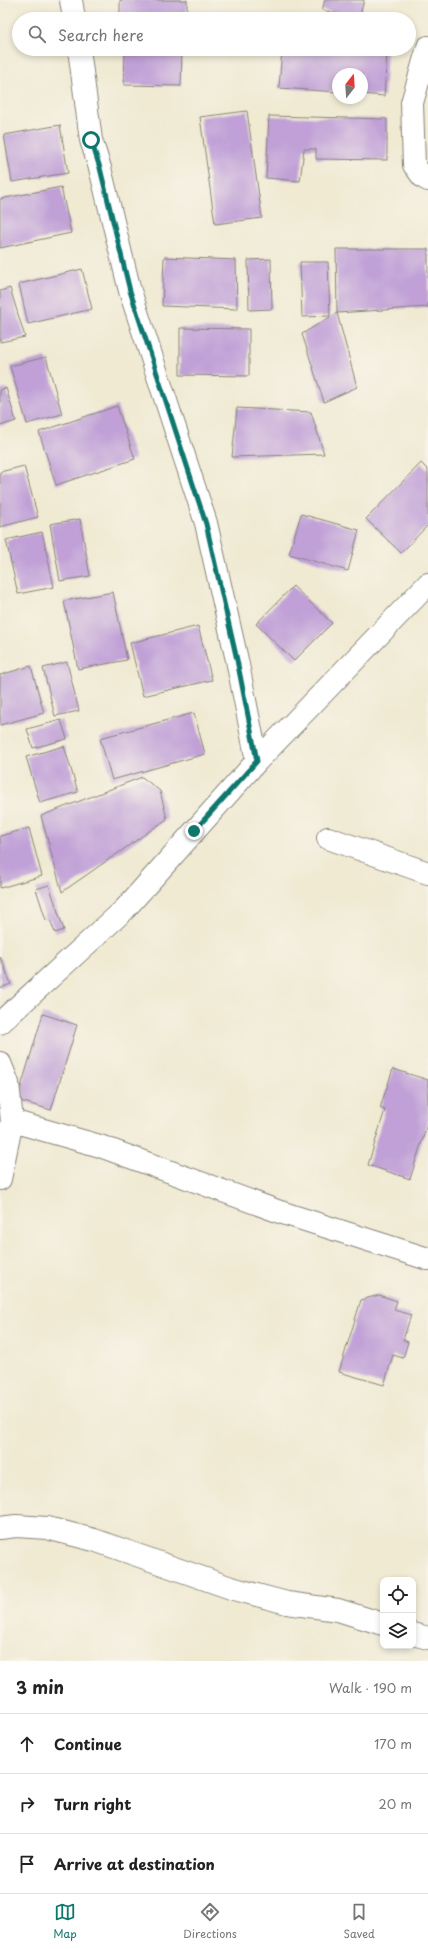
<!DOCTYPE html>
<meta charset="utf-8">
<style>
:root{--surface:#fff;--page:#f2f2f2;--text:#222;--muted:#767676;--line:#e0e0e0;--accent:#0f766e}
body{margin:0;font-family:"Playpen Sans",sans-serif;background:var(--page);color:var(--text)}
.controls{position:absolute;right:12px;bottom:12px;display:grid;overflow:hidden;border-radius:8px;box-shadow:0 2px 6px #0003}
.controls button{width:36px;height:36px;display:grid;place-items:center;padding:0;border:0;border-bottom:1px solid var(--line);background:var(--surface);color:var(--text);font:20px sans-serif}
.compass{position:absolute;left:332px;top:68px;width:36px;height:36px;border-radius:50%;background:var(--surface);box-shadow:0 2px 6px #0003;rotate:17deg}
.stop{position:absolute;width:12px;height:12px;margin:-9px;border:3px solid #0f766e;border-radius:50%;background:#fff}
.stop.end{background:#0f766e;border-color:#fff;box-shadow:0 1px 4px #0008}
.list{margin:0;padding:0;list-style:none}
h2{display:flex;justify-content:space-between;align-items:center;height:52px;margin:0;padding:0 16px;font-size:17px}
h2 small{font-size:13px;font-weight:400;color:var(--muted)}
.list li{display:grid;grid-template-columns:26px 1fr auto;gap:12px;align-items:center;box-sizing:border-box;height:60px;padding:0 16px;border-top:1px solid var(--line)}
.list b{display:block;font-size:15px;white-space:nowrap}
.list em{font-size:13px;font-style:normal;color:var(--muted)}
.icon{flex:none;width:22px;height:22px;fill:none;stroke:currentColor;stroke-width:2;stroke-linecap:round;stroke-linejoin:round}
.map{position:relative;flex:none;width:428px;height:1661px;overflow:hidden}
.search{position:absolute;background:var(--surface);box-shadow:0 2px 6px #0003;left:12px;right:12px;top:12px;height:44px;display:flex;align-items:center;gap:10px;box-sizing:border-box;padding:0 14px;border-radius:22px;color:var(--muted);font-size:15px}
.sheet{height:232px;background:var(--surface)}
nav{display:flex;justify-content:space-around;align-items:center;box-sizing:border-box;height:56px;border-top:1px solid var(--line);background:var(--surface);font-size:11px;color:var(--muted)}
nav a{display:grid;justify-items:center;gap:2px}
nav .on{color:var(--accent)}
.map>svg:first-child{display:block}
</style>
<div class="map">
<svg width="428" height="1661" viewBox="0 0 428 1661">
<rect width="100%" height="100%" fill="#f7f3e8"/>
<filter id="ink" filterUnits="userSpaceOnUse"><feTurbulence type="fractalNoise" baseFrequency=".025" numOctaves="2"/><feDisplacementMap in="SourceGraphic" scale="8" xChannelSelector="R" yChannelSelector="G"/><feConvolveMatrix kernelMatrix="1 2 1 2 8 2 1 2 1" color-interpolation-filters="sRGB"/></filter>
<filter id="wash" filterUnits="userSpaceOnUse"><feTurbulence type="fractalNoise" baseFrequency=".012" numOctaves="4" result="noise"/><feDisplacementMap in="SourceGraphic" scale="16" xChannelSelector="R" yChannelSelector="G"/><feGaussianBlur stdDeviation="0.9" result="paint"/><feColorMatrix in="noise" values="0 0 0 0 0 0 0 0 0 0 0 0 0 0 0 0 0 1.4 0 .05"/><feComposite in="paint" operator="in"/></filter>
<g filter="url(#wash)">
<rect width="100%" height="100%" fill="#f0ead3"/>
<g id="blocks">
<path fill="#c0a0d7" d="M120,0H187V19L120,17Z
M325,0H364L359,19L322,10Z
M125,49H182L181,86L124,85Z
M282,49H346L387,52L384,96L362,94V74H338V92L279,88Z
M247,111L262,218L215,224L200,117Z
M269,116L387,119V160L316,159V149H304L300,181L266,178Z
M60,125L68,173L12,182L4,135Z
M61,187L71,233L0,248V199Z
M336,249H428V307L337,313Z
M164,257L236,260L237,309L162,306Z
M271,259L272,309L249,310L248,260Z
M300,262H328L330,316L302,317Z
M82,269L92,309L28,324L19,284Z
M10,288L25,337L0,342V291Z
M337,313L357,387L324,402L302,334Z
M180,328L249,329V376L180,375Z
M46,357L62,414L27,424L10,366Z
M6,388L16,421L0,426V390Z
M117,406L135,459L56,485L39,432Z
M237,408L311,412L324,454L232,457Z
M421,463L428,470V525L401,553L366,519Z
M24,466L38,517L0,527V472Z
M301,514L359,530L348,571L289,554Z
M80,519L90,576L60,581L50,524Z
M42,532L54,587L18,594L6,540Z
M293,586L332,623L294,661L256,624Z
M113,592L127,660L78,669L64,601Z
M198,626L212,680L143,696L130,643Z
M67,662L79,711L55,716L43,668Z
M31,666L44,713L0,725V675Z
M194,713L205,754L112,780L100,738Z
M61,720L67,739L33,748L27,729Z
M64,746L78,792L40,803L26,757Z
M142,777L160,791L167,819L62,892L41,816Z
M29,828L42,876L0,888V836Z
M49,885L64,930L55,933L50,919L46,920L36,889Z
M0,956L11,984L0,988Z
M43,1014L77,1025L51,1110L17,1100Z
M393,1069L428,1080V1122L410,1179L368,1165L385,1110L380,1108Z
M379,1295L397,1301L394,1310L411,1315L403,1340L408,1342L403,1358L393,1355L384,1385L339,1372L361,1300Z"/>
</g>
</g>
<g filter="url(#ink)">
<use href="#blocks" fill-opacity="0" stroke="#868378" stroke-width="1"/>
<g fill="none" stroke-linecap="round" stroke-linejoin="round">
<g stroke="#868378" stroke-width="24">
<path id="minor" d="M71,0L74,19
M428,47L412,103L414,165L423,177L428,180
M79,49L91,140L100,168L130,291L206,523L237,660L257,761
M328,838L428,873
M0,1023L124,910L257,761L428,584
M0,1063L8,1083L12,1121L0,1179
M12,1121L100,1146L280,1212L428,1259
M0,1528L16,1526L47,1528L94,1540L231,1588L287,1603L338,1610L383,1624
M413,1634L428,1638"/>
</g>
<use href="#minor" stroke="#fff" stroke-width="22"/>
</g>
</g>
<g fill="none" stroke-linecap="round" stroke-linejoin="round" filter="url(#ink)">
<path stroke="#0f766e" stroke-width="5" d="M91,140L100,168L130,291L206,524L237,660L257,761L194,831"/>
</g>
</svg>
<div class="controls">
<button><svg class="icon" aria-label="locate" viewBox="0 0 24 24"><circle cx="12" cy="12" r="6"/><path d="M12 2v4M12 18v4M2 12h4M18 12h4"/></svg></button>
<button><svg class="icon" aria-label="layers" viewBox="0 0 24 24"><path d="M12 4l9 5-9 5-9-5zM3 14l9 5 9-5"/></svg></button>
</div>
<svg class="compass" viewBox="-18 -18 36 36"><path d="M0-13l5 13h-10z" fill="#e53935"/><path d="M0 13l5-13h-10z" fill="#767676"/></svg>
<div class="stop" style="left:91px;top:140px"></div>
<div class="stop end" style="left:194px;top:831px"></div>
<div class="search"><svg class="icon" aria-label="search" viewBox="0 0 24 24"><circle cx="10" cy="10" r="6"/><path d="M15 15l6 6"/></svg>Search here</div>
</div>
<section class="sheet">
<h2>3 min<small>Walk · 190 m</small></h2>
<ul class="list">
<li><svg class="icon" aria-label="ahead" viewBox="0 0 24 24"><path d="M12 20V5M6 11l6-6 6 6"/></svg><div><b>Continue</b></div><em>170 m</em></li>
<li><svg class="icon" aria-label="right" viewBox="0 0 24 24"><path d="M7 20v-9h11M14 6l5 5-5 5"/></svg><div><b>Turn right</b></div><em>20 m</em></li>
<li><svg class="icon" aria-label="arrive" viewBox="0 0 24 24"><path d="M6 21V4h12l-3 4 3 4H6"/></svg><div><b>Arrive at destination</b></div></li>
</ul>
</section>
<nav>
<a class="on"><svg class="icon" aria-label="map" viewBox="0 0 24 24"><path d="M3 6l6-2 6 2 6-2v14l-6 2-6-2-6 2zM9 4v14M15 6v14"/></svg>Map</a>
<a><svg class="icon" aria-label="directions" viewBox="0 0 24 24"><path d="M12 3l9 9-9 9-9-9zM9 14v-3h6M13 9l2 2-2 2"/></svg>Directions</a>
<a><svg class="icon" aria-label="saved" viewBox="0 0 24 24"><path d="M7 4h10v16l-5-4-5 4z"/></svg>Saved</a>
</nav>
